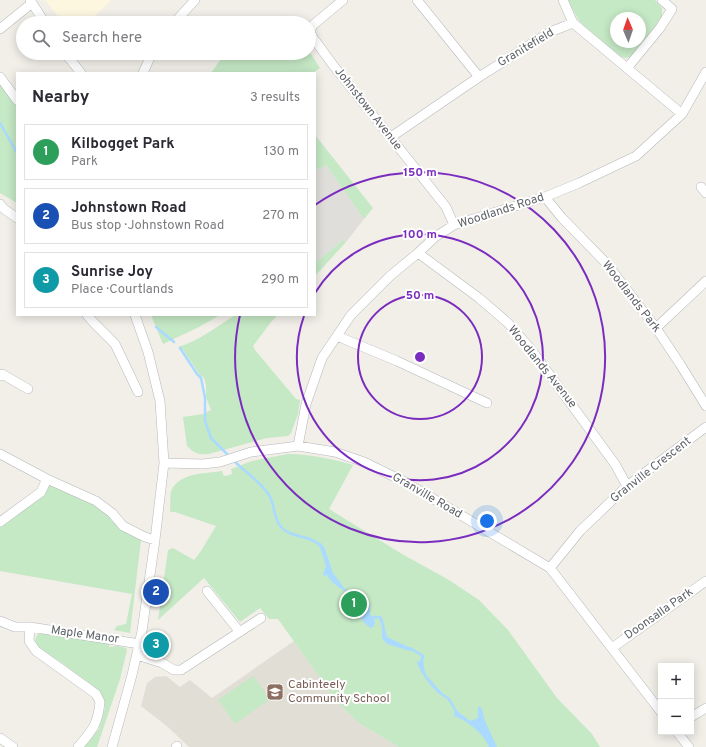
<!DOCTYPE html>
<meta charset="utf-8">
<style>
:root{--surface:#fff;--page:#f2f2f3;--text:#2b2b33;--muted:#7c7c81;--line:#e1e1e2;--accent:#d93025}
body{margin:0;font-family:Overpass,sans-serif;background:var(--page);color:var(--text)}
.controls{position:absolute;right:12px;bottom:12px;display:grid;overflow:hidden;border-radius:0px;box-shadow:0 2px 10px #0003}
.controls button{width:36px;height:36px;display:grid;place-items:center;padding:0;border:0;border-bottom:1px solid var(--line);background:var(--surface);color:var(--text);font:20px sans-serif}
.compass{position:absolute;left:610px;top:12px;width:36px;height:36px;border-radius:50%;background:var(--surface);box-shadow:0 2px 10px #0003;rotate:358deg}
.you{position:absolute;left:487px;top:521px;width:14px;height:14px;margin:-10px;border:3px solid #fff;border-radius:50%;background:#1a73e8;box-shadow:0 0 0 6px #1a73e833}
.badge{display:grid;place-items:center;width:26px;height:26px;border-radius:50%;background:var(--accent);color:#fff;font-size:13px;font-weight:700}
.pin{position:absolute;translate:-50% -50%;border:2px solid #fff;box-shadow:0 1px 4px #0006}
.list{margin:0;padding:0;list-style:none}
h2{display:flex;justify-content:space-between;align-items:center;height:52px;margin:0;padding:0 16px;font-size:17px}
h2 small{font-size:13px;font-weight:400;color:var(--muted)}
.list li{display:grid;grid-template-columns:26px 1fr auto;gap:12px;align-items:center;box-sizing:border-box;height:56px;margin:0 8px 8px;padding:0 8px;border:1px solid var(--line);border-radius:0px}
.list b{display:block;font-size:15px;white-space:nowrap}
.list p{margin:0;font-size:13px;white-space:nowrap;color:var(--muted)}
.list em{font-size:13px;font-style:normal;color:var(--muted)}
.icon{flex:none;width:22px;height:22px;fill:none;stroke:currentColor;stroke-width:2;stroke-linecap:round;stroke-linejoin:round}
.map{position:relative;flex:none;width:706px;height:747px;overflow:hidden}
.search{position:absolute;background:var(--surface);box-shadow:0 2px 10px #0003;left:16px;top:16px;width:300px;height:44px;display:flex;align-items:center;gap:10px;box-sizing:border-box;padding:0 14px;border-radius:22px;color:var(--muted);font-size:15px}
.panel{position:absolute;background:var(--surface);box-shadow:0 2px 10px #0003;left:16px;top:72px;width:300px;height:244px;border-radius:0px}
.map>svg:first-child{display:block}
</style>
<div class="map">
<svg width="706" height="747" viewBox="0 0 706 747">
<rect width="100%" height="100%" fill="#f1efe8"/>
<path fill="#fef7e0" d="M45,0H111L88,23H63Z"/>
<path fill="#e0deda" d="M315,164L319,170L326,165L364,219L346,242L343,240L315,263Z"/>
<path fill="#e1ded6" d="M294,641L338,703L359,723L399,747H189L168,727L141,706L147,683L155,677L166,676L180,687L190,680L212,698Z"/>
<path fill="#c5e8c5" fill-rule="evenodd" d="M568,0H655L662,8V18L631,57L625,58L617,55L579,21ZM616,18H640V42H616Z
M309,51L320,68L313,73H211L225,53H309Z
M0,84L17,107V203L0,193Z
M315,135L373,208L364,219L326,165L319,170L315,164Z
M343,240L346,242L315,276V263Z
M151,315H220L199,327L163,344Z
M235,315H278L271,322L253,346L255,350L296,399L300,400L298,414L291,433L288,436L267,438L209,454C199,455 195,454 187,446L183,417L203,414L211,410L206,397V385L204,378L200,375L183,350L178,347C198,341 217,327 235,315Z
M288,454C310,454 332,459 353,465L329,509L402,554L449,580L479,600L508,630L557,698L592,734L600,747H399L359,723L338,703L278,619H269L260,608L240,622L204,578L158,620L168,550L173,548L194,560L201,551L216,526L175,512H170C171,506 169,494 172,489C182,472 205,474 222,471L223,475L226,476L232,474L231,469L252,461Z
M51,485L101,508L141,540L130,633L114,630L117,626L126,624L132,594L0,571V521Z
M41,633L110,643L109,647L118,646L126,648L127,650L120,679L97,747H83L99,729L105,708L104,699L98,690L58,660L38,650C35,643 33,636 41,633Z
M253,676L270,699L235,724L218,700Z"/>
<path fill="#aadaff" d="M321,543L325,549L333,573L345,589L354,593L359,598L363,601L368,602L370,605V614L375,621L374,626L371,628C362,623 358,615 361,605C353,591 335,590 327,575L324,576L323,574L326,566L319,544Z
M379,618H382L383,620L387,637L413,649L410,651L387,644L382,638V627Z
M423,655L424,668L426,675L443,694L438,693C429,684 422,675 417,663L421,659V656Z
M479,706L482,709L485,721L497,747H489C485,735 467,720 454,716L455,710L457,711L470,721L478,718V708Z"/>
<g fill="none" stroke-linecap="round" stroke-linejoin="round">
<path stroke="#aadaff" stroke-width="2.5" d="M0,123L17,153
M156,327L174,342
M180,348L197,374L201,378L205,398V421L211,438L230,457
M233,460C245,472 260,481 269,495C275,504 273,518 281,527C292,539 310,534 322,547
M370,618L376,617H380L381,619
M410,648L423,656V658
M440,693L449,699L457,713"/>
<g stroke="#b5b8bc" stroke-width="10">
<path id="minor" d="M30,0L45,23
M343,0L313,25L310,31L311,35L333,65L446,207L454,225
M417,0L479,77
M563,0L573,23L682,114
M174,23L195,0
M0,29L32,3
M65,53L81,73
M628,67L660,28L672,9L662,0
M143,73L152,53
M0,77L17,100
M391,137L479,77L550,32L573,23
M701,187L706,193
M545,197L562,218L607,264L656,328L680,364L706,406
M0,204L4,209L17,218
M418,253L479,298L508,323L530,348L615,464L627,486
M87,315L94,323L115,344L138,392
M656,328L706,281
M337,336L397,361L487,403
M0,376L2,374L28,389
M298,446L306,404L322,358L351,315L390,276L418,253L435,237L454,225L545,197L579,183L636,156L682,114L706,72
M0,454L47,479L96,501L112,513L123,526L145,537L155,540
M164,463L203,464L220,462L251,452L298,446L335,452L364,462L405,482L550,568L661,712
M0,522L41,492L47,479
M550,568L580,531L627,486L706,427
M207,591L239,631
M0,621L15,627H30L140,644
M30,627L29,641L36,651L96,694L100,702C98,724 92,731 78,747
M612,648L706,581
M137,655L162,663L174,670H181L261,618
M691,717L706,708
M677,732L689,747
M0,738L13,747
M112,747L132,675L142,631L155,540L164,463L160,401L148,352L135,315
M176,747L177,746"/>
</g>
<use href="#minor" stroke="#fff" stroke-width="9"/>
</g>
<g fill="none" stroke="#7b2cbf" stroke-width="2">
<circle cx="420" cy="357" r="62"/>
<path d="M315 293A123 123 0 1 1 304 316"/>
<path d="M315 205A185 185 0 1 1 240 315"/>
</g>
<defs>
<g id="school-square" transform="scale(0.9)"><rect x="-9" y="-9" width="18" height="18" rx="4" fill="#8d6e63" stroke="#fff"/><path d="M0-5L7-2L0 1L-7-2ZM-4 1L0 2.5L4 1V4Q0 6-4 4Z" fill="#fff"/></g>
</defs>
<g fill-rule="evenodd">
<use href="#school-square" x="275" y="692"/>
</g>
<g text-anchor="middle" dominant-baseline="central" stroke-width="4" stroke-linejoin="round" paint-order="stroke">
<g font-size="12" fill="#5f6368" stroke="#fff">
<text transform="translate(526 48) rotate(-31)">Granitefield</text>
<text transform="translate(368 109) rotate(52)">Johnstown Avenue</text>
<text transform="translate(501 211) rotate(-18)">Woodlands Road</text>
<text transform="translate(631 297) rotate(52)">Woodlands Park</text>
<text transform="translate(542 367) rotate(51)">Woodlands Avenue</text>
<text transform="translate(651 470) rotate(-38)">Granville Crescent</text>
<text transform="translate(427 496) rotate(30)">Granville Road</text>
<text transform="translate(659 614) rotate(-35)">Doonsalla Park</text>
<text transform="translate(85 635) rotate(8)">Maple Manor</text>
</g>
<g font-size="12" fill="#785e54" stroke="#fff" text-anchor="start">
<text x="288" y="685">Cabinteely<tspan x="288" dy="14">Community School</tspan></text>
</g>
</g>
<circle cx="420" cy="357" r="6" fill="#7b2cbf" stroke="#fff" stroke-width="2"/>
<g font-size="12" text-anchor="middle" font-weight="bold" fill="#7b2cbf" stroke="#fff" stroke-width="4" stroke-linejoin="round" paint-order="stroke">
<text x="420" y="176">150 m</text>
<text x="420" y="238">100 m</text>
<text x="420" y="299">50 m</text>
</g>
</svg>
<div class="controls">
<button>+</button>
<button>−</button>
</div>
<svg class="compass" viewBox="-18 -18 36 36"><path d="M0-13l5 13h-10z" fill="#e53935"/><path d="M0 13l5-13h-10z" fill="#7c7c81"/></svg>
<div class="you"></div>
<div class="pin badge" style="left:354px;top:604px;background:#2e9e5b">1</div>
<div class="pin badge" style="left:156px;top:592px;background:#1a4fb4">2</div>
<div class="pin badge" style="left:156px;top:645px;background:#0f9aa8">3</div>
<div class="search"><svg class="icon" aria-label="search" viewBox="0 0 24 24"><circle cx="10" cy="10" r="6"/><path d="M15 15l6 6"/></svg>Search here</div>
<section class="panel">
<h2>Nearby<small>3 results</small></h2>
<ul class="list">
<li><span class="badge" style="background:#2e9e5b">1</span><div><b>Kilbogget Park</b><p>Park</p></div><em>130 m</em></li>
<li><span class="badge" style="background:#1a4fb4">2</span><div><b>Johnstown Road</b><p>Bus stop · Johnstown Road</p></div><em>270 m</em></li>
<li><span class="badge" style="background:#0f9aa8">3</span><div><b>Sunrise Joy</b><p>Place · Courtlands</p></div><em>290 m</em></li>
</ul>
</section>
</div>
